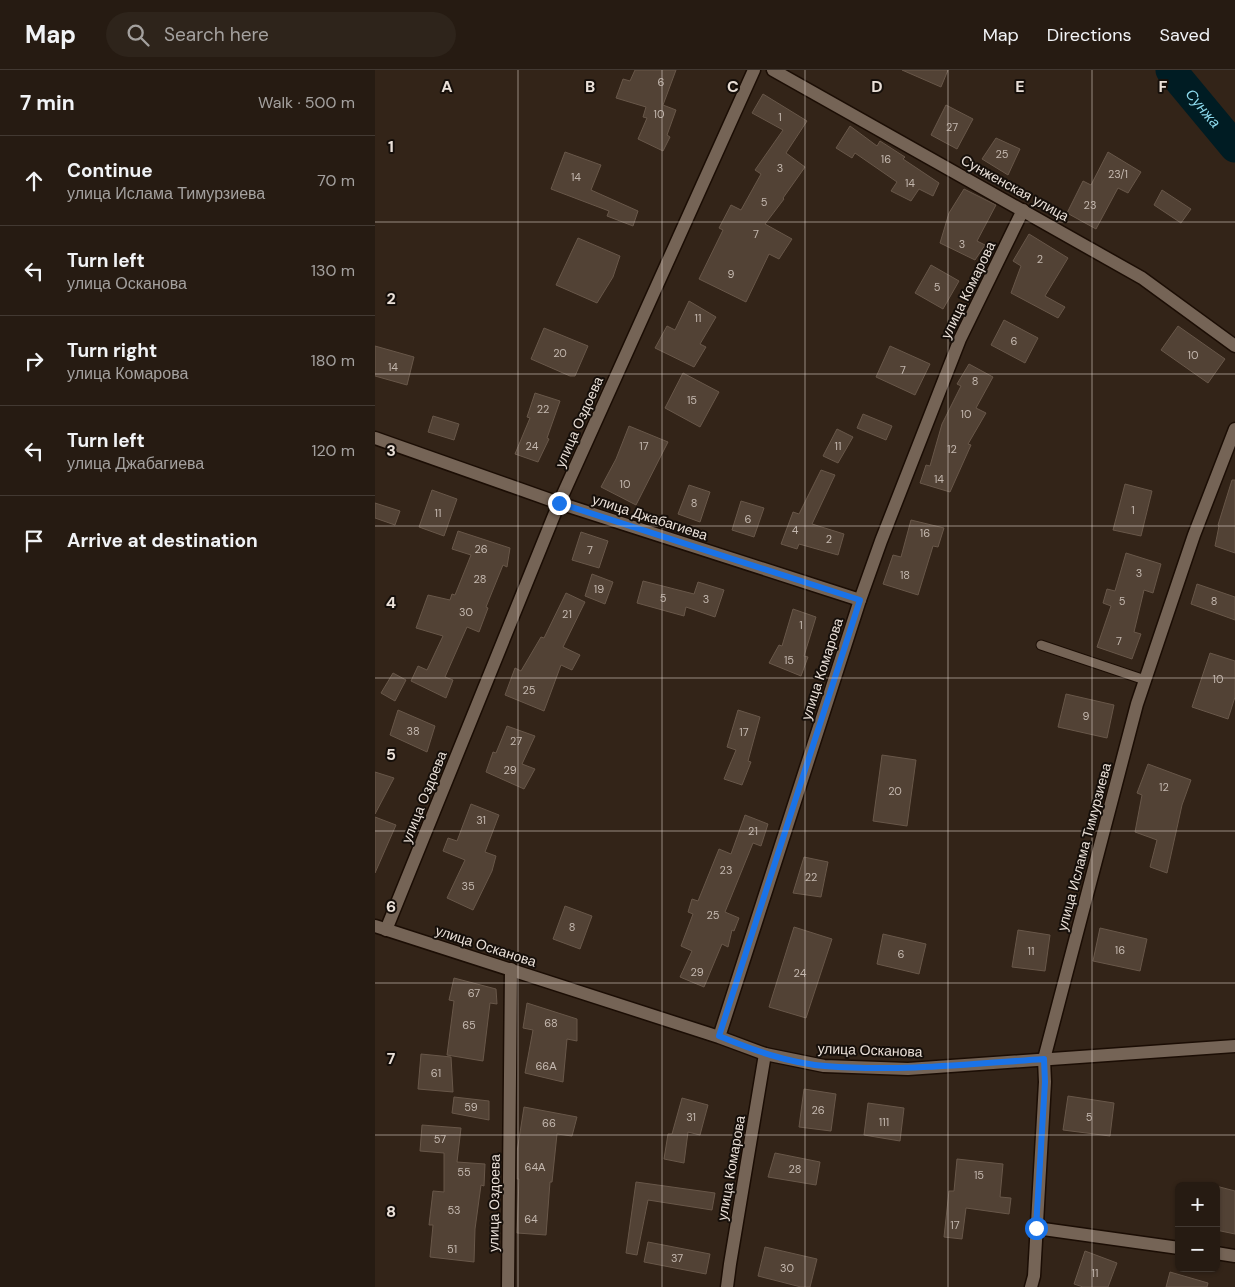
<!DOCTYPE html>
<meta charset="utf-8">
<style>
:root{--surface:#261b12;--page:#2e241b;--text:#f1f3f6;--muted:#a4a19f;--line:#423932}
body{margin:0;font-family:"DM Sans",sans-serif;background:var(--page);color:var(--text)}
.controls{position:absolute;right:15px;bottom:15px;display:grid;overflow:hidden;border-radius:8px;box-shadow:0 1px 4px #0004}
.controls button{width:45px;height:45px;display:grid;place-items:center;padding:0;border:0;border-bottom:1px solid var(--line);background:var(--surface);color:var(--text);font:25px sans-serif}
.stop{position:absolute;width:15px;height:15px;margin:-11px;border:4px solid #1a73e8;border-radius:50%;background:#fff}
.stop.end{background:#1a73e8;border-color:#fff;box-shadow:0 1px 5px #0008}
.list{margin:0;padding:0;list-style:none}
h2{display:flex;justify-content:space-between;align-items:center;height:65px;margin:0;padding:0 20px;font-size:21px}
h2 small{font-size:16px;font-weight:400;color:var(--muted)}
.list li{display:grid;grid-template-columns:32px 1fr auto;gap:15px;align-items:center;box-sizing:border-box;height:90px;padding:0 20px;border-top:1px solid var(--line)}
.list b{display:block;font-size:19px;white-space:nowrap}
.list p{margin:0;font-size:16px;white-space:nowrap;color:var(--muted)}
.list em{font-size:16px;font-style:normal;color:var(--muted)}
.icon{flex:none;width:28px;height:28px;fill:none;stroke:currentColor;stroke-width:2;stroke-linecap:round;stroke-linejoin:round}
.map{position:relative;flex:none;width:860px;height:1217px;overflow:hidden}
header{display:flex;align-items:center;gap:30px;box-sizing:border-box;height:70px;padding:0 25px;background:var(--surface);border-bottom:1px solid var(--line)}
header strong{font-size:24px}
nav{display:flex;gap:28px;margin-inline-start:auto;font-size:18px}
.search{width:350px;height:45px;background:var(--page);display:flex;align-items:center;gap:12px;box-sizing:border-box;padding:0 18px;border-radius:28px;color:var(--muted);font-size:19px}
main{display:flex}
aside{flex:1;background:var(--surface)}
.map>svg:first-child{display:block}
</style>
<header>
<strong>Map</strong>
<div class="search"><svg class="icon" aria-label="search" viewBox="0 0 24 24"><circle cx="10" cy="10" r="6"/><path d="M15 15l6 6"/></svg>Search here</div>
<nav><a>Map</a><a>Directions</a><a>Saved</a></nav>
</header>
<main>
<aside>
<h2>7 min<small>Walk · 500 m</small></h2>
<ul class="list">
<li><svg class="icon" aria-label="ahead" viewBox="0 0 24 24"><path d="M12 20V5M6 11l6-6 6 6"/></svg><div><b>Continue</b><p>улица Ислама Тимурзиева</p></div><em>70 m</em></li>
<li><svg class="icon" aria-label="left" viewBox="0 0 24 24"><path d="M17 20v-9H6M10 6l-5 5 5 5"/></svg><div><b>Turn left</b><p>улица Осканова</p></div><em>130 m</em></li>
<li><svg class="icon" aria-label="right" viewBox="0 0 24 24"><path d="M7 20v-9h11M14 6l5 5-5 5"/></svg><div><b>Turn right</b><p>улица Комарова</p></div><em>180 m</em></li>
<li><svg class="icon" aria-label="left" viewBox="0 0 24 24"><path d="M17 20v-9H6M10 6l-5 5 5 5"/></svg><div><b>Turn left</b><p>улица Джабагиева</p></div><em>120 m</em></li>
<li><svg class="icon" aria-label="arrive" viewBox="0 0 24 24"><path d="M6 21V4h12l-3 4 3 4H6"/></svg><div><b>Arrive at destination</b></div></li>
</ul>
</aside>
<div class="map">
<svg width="860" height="1217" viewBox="0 0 860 1217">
<rect width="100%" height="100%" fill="#332418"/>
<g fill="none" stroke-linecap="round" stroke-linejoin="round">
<path stroke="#001c23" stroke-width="31" id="s1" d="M796,0L860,77"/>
</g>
<path fill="#524235" stroke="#685749" d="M260,0H301L288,35L301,40L292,65L295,67L288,81L263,69L272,48L268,47L271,37L241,28L248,9L255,11Z
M527,0H573L566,17Z
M388,24L432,51L411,83L430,97L408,128L409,129L390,154L417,169L404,189L394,184L371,232L324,209L348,160L344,158L356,135L366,140L386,104L380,100L408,60L377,43Z
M571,35L598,49L582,79L556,65Z
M475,56L502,76L505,71L530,87L528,89L564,113L558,126L544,119L536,131L516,121L522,112L480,83L477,88L461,78Z
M621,68L645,79L633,105L607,89Z
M190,82L226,95L216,120L263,141L258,156L232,146L234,141L176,119Z
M733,82L766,102L753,123L743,118L721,159L692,143L708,111L716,115Z
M589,119L621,135L602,171L610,175L600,190L565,173L574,143Z
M787,120L816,139L806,153L779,135Z
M654,164L693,188L670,226L690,237L683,248L636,223L646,196L638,191Z
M203,168L245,186L238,207L222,233L181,215Z
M556,195L584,211L568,239L540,223Z
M314,231L341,247L325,274L331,277L319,297L280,278L292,256L300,260Z
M629,250L663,268L650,293L616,275Z
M803,256L850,289L833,313L786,280Z
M169,258L213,276L200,306H195L156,289Z
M0,276L39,287L32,315L0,306Z
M515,276L555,294L540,325L501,307Z
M594,294L618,307L601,338L611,343L593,374L596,375L575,422L545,413L551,395L555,396L567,354L586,316L582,314Z
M308,303L344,322L325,357L290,338Z
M160,323L185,331L172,368L174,369L163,392L140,384L155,348L152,347Z
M488,344L517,356L511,370L482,358Z
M58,346L84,354L79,370L53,362Z
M254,356L293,372L261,435L226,417L241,389Z
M462,359L478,367L463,393L448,386Z
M446,400L460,405L437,454L469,464L463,485L424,474L422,479L406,474L418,442L424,444Z
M857,410H860V483L840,476L844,456L843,455Z
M750,414L777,421L766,466L738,460Z
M314,415L335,422L325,452L303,444Z
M57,420L82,429L69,466L44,457Z
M366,431L389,438L379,467L357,460Z
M0,433L25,441L20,455L0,448Z
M536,450L569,458L563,477L558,476L543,525L508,514L518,485L526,487Z
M83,461L135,478L132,497L128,495L111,537L113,538L104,562L92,557L70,607L78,610L71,628L36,611L43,596L52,600L68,566L41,558L53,525L75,530L77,524L80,525L96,485L77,479Z
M206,462L233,471L224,498L197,490Z
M751,483L786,494L778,523L769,520L759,562L766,564L757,589L722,577L736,536L728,533L732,519L740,521Z
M217,504L238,512L230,534L210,526Z
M268,511L319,524L323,512L349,520L340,547L311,537L309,546L262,533Z
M822,514L860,527V550L816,534Z
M191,523L210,532L188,577L205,585L197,600L186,595L169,641L130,625L140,598L146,601L166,567L169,568Z
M418,539L441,547L429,586L433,587L426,606L394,593L404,575L407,576Z
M835,583L860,591V627L853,649L817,637Z
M18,603L31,610L20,631L6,623Z
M691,624L739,635L732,668L683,657Z
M23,640L60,656L52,682L15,665Z
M363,640L385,647L373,691L376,692L367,715L349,709L361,680L352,677Z
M132,656L160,666L147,694L160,699L149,719L111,702L118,682L121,683Z
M507,685L541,690L532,756L498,751Z
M773,694L816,710L807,735L792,803L775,797L782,770L760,762L767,725L762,723Z
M0,702L19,708L0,744Z
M96,734L124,745L110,782L121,786L117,801L98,840L72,828L90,790L68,781L73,768L82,771Z
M370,745L393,754L386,776L378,773L350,842L364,848L359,861L357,860L353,877L347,874L329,917L305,907L317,881L306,876L318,844L313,842L317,829L323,831L344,779L356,784Z
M0,747L21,755L0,803Z
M429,787L453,792L446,827L418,823Z
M190,836L217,846L205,879L178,869Z
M419,857L457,869L431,948L394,937Z
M725,858L772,869L765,901L718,891Z
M643,860L675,865L670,901L637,897Z
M508,864L551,874L544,904L502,894Z
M79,908L121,919L122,934L115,933L108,991L72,985L79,931L74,930Z
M152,933L202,949V971L192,969L188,1012L150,1003L158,960L148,958Z
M46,984L76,987L78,1022L43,1019Z
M429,1019L461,1024L456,1061L424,1057Z
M693,1026L739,1033L735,1066L688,1060Z
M79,1027L114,1031V1050L77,1043Z
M307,1028L333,1035L325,1065L313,1062L309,1093L289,1089L293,1064H297Z
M493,1033L529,1038L525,1071L489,1065Z
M149,1037L202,1047L197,1066L182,1064L177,1112H175L171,1165L142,1163L144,1109H142V1082Z
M47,1055L86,1058L82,1092L110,1094L109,1116L106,1115L100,1159L99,1192L55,1187L58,1155H54L58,1121L69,1122V1083L45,1081Z
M400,1083L445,1092L441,1115L393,1107Z
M582,1089L628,1094L625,1127L636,1128L634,1144L591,1138L587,1169L569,1167L574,1121H579Z
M261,1112L340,1123L337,1140L273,1130L262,1185L251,1183Z
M841,1116L860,1121V1164L841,1160Z
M273,1172L335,1184L331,1204L269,1192Z
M390,1177L442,1189L435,1217H426L383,1206Z
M710,1181L742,1193L733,1217H708L699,1214Z
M795,1202L833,1213L832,1217H791Z"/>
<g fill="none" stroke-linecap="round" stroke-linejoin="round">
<g stroke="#1b0d04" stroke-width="11">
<path id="lane" d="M666,575L770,610"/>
</g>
<g stroke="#1b0d04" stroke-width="15">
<path id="street" d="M485,530L506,471L585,269L648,140
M11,860L184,433L379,0
M661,1158L804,1178
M841,1183L860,1186
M133,1217L136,899
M352,1217L355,1194L390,984
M656,1217L659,1206L670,1012L669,989L762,634L819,465L860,359"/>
</g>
<g stroke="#1b0d04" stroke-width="15">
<path id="secondary" d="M398,0L767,208L860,276
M0,368L184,433L485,530L344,967
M0,856L344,967L390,984L449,996L533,999L860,976"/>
</g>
<use href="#lane" stroke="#756456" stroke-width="9"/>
<use href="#street" stroke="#756456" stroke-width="12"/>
<use href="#secondary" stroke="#756456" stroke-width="12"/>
</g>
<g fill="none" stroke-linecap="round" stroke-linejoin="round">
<path stroke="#1a73e8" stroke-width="6" d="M184,433L485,530L344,966C378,980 413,993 450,996C523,1002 596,994 669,989L670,1012L661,1158"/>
</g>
<path fill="none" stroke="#eae0d8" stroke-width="1" stroke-opacity="0.55" d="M143,0V1217M287,0V1217M430,0V1217M573,0V1217M717,0V1217M0,152H860M0,304H860M0,456H860M0,608H860M0,761H860M0,913H860M0,1065H860"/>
<g text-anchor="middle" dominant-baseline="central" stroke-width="4" stroke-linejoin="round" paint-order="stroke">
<g font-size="11" fill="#c4b8af">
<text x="286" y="12">6</text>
<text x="284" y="44">10</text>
<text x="405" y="47">1</text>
<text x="577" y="57">27</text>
<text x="627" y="84">25</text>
<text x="511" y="89">16</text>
<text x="405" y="98">3</text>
<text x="743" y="104">23/1</text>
<text x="201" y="107">14</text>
<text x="535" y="113">14</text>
<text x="389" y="132">5</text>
<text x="715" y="135">23</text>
<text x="381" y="164">7</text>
<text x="587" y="174">3</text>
<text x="665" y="189">2</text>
<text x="356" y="204">9</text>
<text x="562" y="217">5</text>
<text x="323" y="248">11</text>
<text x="639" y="271">6</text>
<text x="185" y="283">20</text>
<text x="818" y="285">10</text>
<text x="18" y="297">14</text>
<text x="528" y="300">7</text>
<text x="600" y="311">8</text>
<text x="317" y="330">15</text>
<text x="168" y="339">22</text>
<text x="591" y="344">10</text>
<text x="157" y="376">24</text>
<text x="269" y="376">17</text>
<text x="463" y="376">11</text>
<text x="577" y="379">12</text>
<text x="564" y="409">14</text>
<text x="250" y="414">10</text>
<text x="319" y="433">8</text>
<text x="758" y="440">1</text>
<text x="63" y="443">11</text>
<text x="373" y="449">6</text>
<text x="420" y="460">4</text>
<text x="550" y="463">16</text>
<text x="454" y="469">2</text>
<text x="106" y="479">26</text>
<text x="215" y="480">7</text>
<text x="764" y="503">3</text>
<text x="530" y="505">18</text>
<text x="105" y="509">28</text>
<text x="224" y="519">19</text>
<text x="288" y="528">5</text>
<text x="331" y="529">3</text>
<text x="747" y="531">5</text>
<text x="839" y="531">8</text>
<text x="91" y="542">30</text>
<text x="192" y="544">21</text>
<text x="426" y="555">1</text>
<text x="744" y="571">7</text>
<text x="414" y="590">15</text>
<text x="843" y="609">10</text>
<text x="154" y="620">25</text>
<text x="711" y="646">9</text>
<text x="38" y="661">38</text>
<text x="369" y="662">17</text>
<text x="141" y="671">27</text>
<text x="135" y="700">29</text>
<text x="789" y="717">12</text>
<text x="520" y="721">20</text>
<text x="106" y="750">31</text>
<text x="378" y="761">21</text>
<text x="351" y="800">23</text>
<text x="436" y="807">22</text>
<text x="93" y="816">35</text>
<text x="338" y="845">25</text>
<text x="197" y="857">8</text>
<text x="745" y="880">16</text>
<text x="656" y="881">11</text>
<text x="526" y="884">6</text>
<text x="322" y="902">29</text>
<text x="425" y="903">24</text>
<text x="99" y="923">67</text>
<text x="176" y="953">68</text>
<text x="94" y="955">65</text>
<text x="171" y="996">66А</text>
<text x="61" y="1003">61</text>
<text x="96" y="1037">59</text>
<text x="443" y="1040">26</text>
<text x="316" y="1047">31</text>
<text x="714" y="1047">5</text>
<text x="509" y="1052">111</text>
<text x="174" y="1053">66</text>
<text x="65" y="1069">57</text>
<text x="160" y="1097">64А</text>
<text x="420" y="1099">28</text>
<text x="89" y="1102">55</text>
<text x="604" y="1105">15</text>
<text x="79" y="1140">53</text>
<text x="156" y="1149">64</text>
<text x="580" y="1155">17</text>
<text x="77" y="1179">51</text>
<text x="302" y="1188">37</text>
<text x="412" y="1198">30</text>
<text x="720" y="1203">11</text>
</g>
<g font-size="14" fill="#eae0d8" stroke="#160f0a">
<text transform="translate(640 118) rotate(29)">Сунженская улица</text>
<text transform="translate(593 220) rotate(-64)">улица Комарова</text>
<text transform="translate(204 352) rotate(-66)">улица Оздоева</text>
<text transform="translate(275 447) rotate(18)">улица Джабагиева</text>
<text transform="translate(447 599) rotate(-72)">улица Комарова</text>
<text transform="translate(49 727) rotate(-68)">улица Оздоева</text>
<text transform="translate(709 777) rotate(-75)">улица Ислама Тимурзиева</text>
<text transform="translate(111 876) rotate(18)">улица Осканова</text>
<text transform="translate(495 980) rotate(2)">улица Осканова</text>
<text transform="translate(356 1098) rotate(-80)">улица Комарова</text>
<text transform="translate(119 1133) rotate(-89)">улица Оздоева</text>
</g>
<g font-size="15" font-style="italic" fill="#8bd9ec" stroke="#160f0a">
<text stroke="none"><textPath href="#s1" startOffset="50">Сунжа</textPath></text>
</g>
</g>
<g font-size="16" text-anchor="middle" font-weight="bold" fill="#eae0d8" stroke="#160f0a" stroke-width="4" stroke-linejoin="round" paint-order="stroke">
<text x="72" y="22">A</text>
<text x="215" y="22">B</text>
<text x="358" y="22">C</text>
<text x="502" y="22">D</text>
<text x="645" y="22">E</text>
<text x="788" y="22">F</text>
<text x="16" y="82">1</text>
<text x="16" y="234">2</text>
<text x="16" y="386">3</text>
<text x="16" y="538">4</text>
<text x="16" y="690">5</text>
<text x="16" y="842">6</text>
<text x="16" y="994">7</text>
<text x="16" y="1147">8</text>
</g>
</svg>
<div class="controls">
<button>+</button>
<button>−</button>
</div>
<div class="stop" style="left:661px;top:1158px"></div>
<div class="stop end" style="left:184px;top:433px"></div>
</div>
</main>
